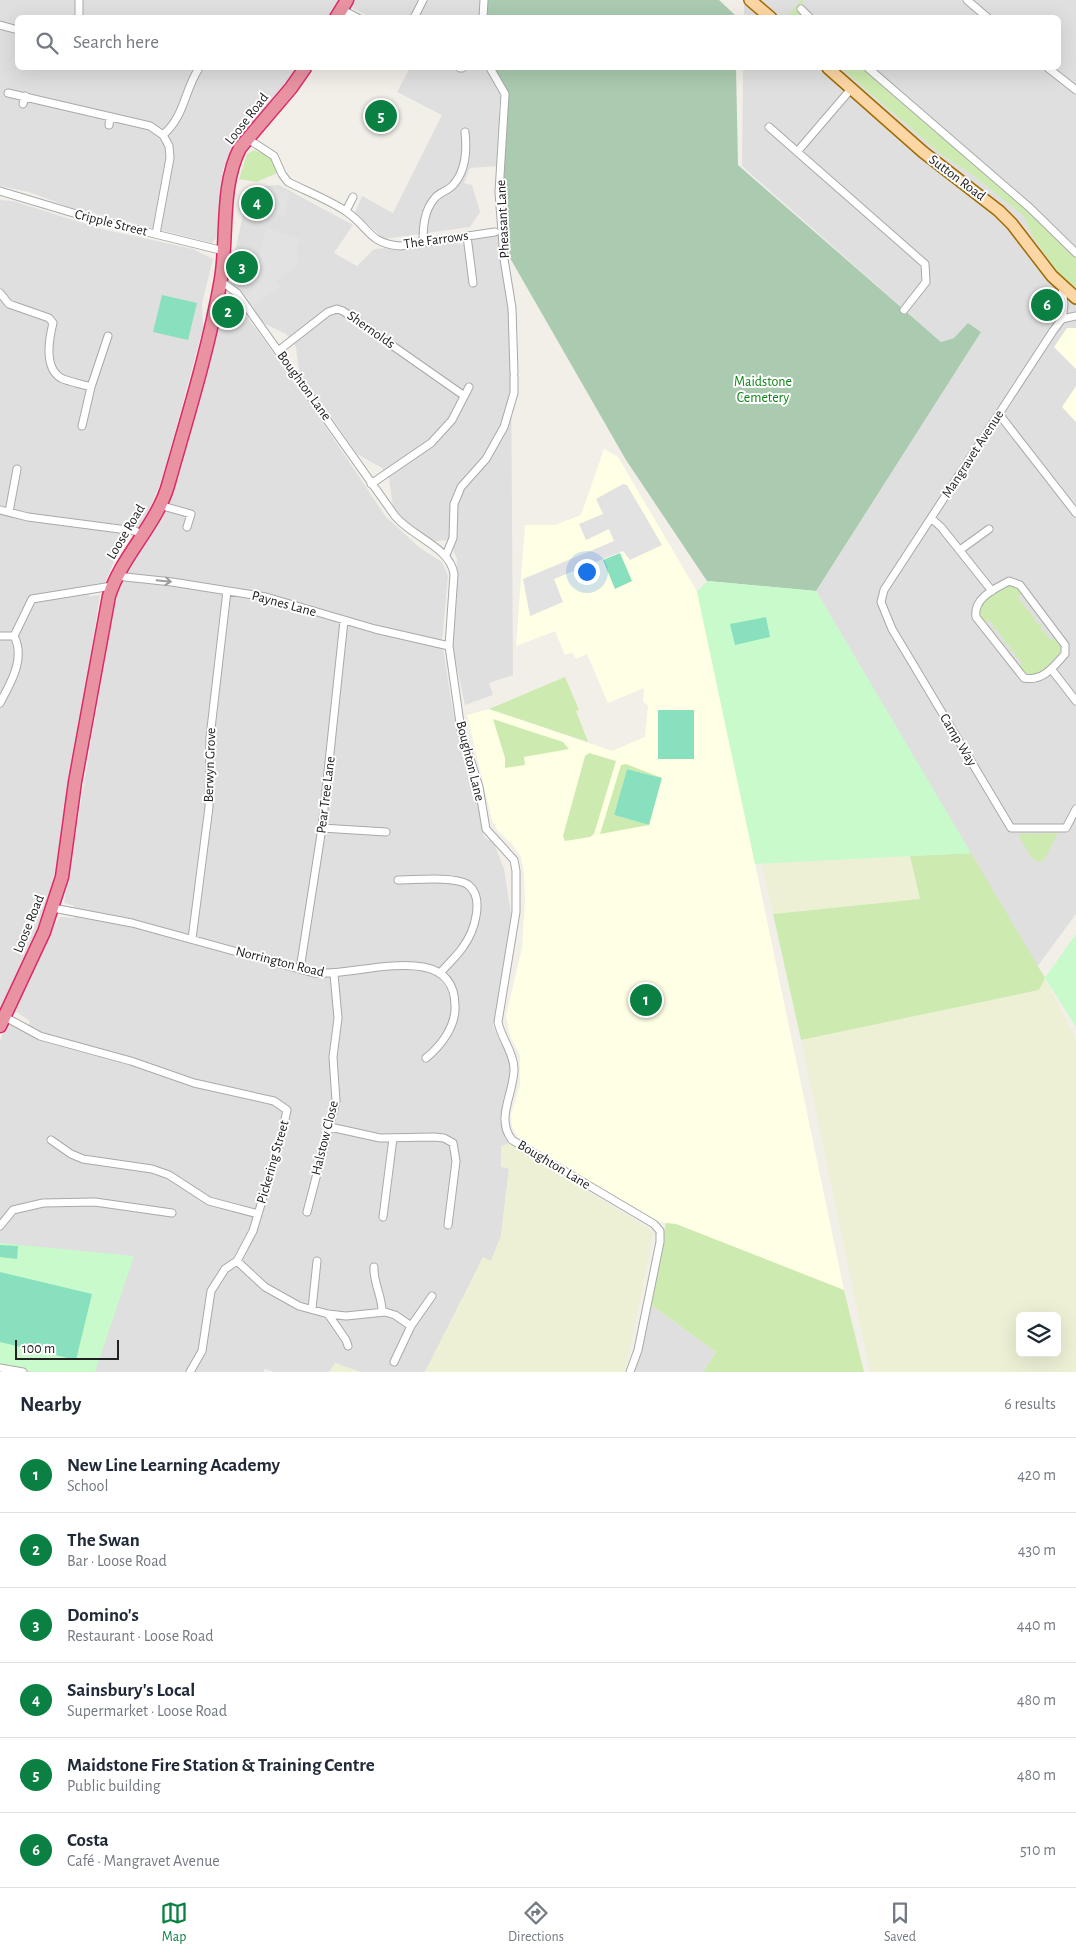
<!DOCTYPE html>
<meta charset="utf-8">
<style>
:root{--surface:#fff;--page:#f2f2f3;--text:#1f2937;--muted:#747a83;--line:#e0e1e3;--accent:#0b8043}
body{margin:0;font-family:"Alegreya Sans",sans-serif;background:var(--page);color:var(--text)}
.controls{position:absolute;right:15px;bottom:15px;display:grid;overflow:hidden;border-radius:8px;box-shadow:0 5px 20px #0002}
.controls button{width:45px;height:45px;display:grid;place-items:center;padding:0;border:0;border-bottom:1px solid var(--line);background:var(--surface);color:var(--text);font:25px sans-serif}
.scale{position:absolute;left:15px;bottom:12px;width:104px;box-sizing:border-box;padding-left:5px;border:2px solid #222;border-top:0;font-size:14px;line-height:18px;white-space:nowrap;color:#222;-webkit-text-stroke:4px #fff;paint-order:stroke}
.you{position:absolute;left:586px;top:571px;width:18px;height:18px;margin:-12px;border:4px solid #fff;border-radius:50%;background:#1a73e8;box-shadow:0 0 0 8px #1a73e833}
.badge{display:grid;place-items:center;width:32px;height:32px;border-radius:50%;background:var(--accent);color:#fff;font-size:16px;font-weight:700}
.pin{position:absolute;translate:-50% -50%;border:2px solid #fff;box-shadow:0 1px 5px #0006}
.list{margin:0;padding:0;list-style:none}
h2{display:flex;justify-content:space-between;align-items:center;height:65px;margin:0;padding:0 20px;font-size:21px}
h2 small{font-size:16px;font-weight:400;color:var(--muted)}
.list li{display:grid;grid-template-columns:32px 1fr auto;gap:15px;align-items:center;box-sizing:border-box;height:75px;padding:0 20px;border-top:1px solid var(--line)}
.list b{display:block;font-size:19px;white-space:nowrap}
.list p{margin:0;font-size:16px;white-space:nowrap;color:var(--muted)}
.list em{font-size:16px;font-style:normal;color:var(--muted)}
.icon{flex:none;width:28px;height:28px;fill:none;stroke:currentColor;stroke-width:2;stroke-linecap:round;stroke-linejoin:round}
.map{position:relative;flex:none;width:1076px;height:1372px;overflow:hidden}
.search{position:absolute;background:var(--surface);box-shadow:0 5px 20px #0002;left:15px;right:15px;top:15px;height:55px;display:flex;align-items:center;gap:12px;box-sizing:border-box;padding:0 18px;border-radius:8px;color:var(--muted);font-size:19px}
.sheet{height:515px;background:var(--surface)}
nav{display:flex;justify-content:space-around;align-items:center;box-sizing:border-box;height:70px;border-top:1px solid var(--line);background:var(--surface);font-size:14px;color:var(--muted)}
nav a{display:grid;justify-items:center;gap:2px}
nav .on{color:var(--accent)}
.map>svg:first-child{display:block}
</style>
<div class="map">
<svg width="1076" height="1372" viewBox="0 0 1076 1372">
<rect width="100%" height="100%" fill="#f2efe9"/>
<path fill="#e0dfdf" d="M0,0H340L329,17L18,18V68H297L280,93L235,144L223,169L219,235L212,243L69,207L29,192L0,186Z
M354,0H483L481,18L370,17L350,7Z
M749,0H1076V914L1037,967L816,591L981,332L968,323L954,338L941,342L742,166L743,68H1058V18L744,17V5Z
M410,68H488L501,92L499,108V166L470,168L464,183L472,185L480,212L470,227L384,239L355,213L362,196L393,213L442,115L397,92Z
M279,185L353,225L334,253L357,266L374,249L455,243L471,245L474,235L501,233L513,301L511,354L513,675L489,683L493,695L465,705L452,645L457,559L449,540L435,541L407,524L393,507L389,478L382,468L357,454L299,371L296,347L286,334L263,323L229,279L242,219L246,187Z
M0,200L13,201L102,229L193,249L213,259L202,303L203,328L163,477L145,520L136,531L124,537L105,583L88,586L89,596L100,595L58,865L48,907L0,1011Z
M223,294L232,297L250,321L311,405L386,517L420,548L442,562L448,576L442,641L452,706L459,739L472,773L484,837L494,843L504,869L511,913L509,935L493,1026L510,1061V1078L500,1118L505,1138L509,1143L501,1147L509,1168L501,1236L491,1261L483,1258L425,1372H360L335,1363L329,1372H274L265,1369L263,1372H0V1040L8,1022L26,1032L30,1021L15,1011L45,941L60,917L74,918V906L64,903L107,647L120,579L191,427L215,341Z
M650,1304L716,1352L703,1372H633Z"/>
<path fill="#ffffe5" d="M1067,328H1076V369L1054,347Z
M1076,386V422L1062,407Z
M604,449L618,457L699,595L844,1290L676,1224L658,1222L594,1188L518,1137L512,1127L511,1114L520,1085V1055L510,1036L506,1016L522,948L525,900L524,873L521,857L512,844L498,831L492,820L467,715L489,709L612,751L645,737L648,706L643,701L644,688L608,703L587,654L576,659L572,652L565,655L555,631L516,646L525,525H555L581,515Z"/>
<path fill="#eef0d5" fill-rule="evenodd" d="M910,856L920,899L773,914L761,864Z
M1045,978L1076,1039V1372H870L801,1040L1039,990ZM1020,1316H1057V1353H1020Z
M509,1143L654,1232L625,1372H425L483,1257L491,1261L501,1236L509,1169L501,1167V1147Z
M335,1363L360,1372H330Z"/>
<path fill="#cdebb0" d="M801,0L804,1L798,10L804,17L786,18Z
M841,68H864L1030,211L1076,254V290L1056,270L1034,239L1024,216L973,175L941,154Z
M254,150L261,153L262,151C270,156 278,163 277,173L257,182L239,179L247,154Z
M1008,584L1017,587L1023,593L1018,597L1022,603L1028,600L1023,605L1028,611L1033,607L1029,612L1034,618L1039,614L1034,620L1039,625L1045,622L1040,627L1044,633L1050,629L1046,634L1051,640L1056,636L1062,649L1059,658L1035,675L1022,673L1017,667L1022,663L1018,657L1011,660L1016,655L1012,650L1005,652L1011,648L1007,643L1001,646L1000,645L1005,641L1001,635L994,638L1000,634L996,628L990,632L989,631L994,626L990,620L984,624C969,603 992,594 1008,584Z
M565,677L579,710L576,711L588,742L489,709Z
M493,719L563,742L569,749L524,757L525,765L505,768V758Z
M589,753L616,761L594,834L590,837L565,841L563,836L585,756Z
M626,764L662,778L627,769L614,815L649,825L600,834L621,765Z
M1058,833L1044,860L1040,862L1032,859L1019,836L1020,834Z
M971,853L1045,978L1039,990L801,1040L773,914L920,899L910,856Z
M666,1223L676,1224L844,1290L864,1372H703L716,1352L650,1304Z"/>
<path fill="#aacbaf" d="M487,0H719L735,15V17L485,18Z
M493,68H736L738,165L941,342L954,338L968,323L981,332L816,591L707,581L626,460L510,258L502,192L508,94Z"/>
<path fill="#c8facc" d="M707,581L816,591L971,853L755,864L697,592Z
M1076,934V1027L1045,978Z
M0,1243L134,1256L95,1372H37L0,1367Z"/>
<path fill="#88e0be" d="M162,295L197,303L188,340L153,332Z
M620,553L632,581L615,589L603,560Z
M766,617L770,637L735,645L730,624Z
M658,710H694V759H658Z
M627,769L662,778L649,825L614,815Z
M0,1245L18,1246L17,1259L0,1257Z
M0,1272L92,1294L76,1360L0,1342Z"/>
<path fill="#e2e2e2" d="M274,189L290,192L284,216L269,213Z
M266,228L301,239L297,247L298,266L276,280L280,287L250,308L244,297L252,291Z
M623,484L627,485L662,545L630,560L623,551L554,579L563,602L530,616L523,579L614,541L609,529L586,540L579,524L603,514L596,499Z"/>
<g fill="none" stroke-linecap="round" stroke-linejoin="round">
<g stroke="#a9a9a9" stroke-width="9">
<path id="street" d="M967,0L988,18
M341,9L358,18
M801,9L810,18
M79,18V0
M414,18L423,0
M483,18L484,0
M0,25L18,30
M460,68H462
M490,68L505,94L499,192L504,259L512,308L514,373
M868,68L1030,208L1076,253
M1048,68L1076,90
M8,93L150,126L163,135L169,146L170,158L156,234
M23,104L25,96
M109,125L110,118
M769,127L925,264L926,282L904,310
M163,135C185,116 184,91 199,68
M248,139L274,156L282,174L288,182C306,191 331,201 347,212C370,228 368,243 400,246L495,232
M797,152L851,89
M0,191L90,218L224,251
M346,211L353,197
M467,236L473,283
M423,242C423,227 424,210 435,198C439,192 449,191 454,184C466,170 467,150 465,132
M221,281L237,293L395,516C412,537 450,547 454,574L449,646L461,730L479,787L486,829L514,860L516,871V912L498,1022C501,1038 514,1053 514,1069C514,1094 495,1118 512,1140L654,1224L660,1231V1242L638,1350L630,1372
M1062,285L1064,305L1062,319
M0,293L9,304L49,318L53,323C49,339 44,368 61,378C69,382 82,384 91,387
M1076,316L1062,319L1053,331L884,590L881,602L892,629L1011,828H1066L1076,809
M278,351L328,312L337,309L343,311L463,395
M999,414L1076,513
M82,426L91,387L108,336
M371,484L431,443L452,420L469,387
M159,505L191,514L187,527
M0,510L28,517L135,531L143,535
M9,512L17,469
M931,518L941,527L992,591
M960,550L989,529
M446,555L453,538L454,504L461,487L486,459L504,427L514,393V377
M116,576L172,582L266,597L375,629L449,646
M1009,581L1020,585L1065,645V654C1054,666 1043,682 1024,678L976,617C973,598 995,589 1009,581Z
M0,636H14
M14,636L32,599L112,586
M1052,670L1076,701
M0,703C10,684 26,659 14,636
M322,828L386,832
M398,880C415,880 453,876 467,884C486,897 474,932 463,947C457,956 448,964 440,973
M53,908L132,923L314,973C354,978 455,937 455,1006C456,1026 441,1046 426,1058
M192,939L209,807L210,737L227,591
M300,969L322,828L344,621
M5,1017L40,1036L131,1061L194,1083L274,1101L287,1110L282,1134L253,1231L237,1261L225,1269L211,1291L202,1351L190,1372
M330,1127L380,1138L434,1137L444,1138L453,1143L456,1161L448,1225
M51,1140L71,1154L83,1159L152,1169L169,1175L209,1201L258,1214
M307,1212L336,1101L333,1057L338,1018L334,974
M383,1217L393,1138
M0,1226L13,1210L43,1203L95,1202L172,1213
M237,1261L265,1287L299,1306L328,1314L346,1316L385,1312L395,1315L411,1326
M374,1267C373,1282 382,1296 382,1311
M312,1309L317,1261
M328,1314L346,1340L348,1346
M394,1362L411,1326L432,1296
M0,1368L23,1372"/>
</g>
<g stroke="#a06b00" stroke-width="14">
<path id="primary" d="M750,0L771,18
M828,68L923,152L999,211L1012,224L1052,276L1076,298"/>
</g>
<g stroke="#dc2a67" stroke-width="15">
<path id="highway" d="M336,18L347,0
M0,1026L44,932L62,877L75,782L109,596C122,555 158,524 169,482C188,415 209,348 221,279C228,237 220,187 240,148L291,88L305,68"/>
</g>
<use href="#street" stroke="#fff" stroke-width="7"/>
<use href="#primary" stroke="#fcd6a4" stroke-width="11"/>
<use href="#highway" stroke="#e892a2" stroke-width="12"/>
</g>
<defs><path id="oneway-shaft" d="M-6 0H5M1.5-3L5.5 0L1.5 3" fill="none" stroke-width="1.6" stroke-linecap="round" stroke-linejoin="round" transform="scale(1.25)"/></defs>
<use stroke="#9c9c9c" href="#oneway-shaft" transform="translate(164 581) rotate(6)"/>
<g text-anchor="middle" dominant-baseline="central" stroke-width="4" stroke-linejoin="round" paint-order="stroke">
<g font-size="14" fill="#222" stroke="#fff">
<text transform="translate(247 119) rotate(-52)">Loose Road</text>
<text transform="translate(957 178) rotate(37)">Sutton Road</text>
<text transform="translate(503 219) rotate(-93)">Pheasant Lane</text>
<text transform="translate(111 223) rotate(14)">Cripple Street</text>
<text transform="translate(436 240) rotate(-8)">The Farrows</text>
<text transform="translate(371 330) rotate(35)">Shernolds</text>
<text transform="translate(304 386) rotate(54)">Boughton Lane</text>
<text transform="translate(973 454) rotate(-57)">Mangravet Avenue</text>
<text transform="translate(126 532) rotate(-59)">Loose Road</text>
<text transform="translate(284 604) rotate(15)">Paynes Lane</text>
<text transform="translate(958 740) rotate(59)">Camp Way</text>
<text transform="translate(470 761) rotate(76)">Boughton Lane</text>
<text transform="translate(210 765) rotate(-88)">Berwyn Grove</text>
<text transform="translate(326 795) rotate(-83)">Pear Tree Lane</text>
<text transform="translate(29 924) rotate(-68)">Loose Road</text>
<text transform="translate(280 962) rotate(14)">Norrington Road</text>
<text transform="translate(325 1138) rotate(-76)">Halstow Close</text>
<text transform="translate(273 1162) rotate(-74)">Pickering Street</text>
<text transform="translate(554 1165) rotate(31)">Boughton Lane</text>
</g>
<g font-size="14" fill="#0c8416" stroke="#fff">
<text x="763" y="382">Maidstone<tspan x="763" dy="16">Cemetery</tspan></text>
</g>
</g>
</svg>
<div class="controls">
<button><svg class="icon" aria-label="layers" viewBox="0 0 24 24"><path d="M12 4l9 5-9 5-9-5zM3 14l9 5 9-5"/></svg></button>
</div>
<div class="scale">100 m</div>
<div class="you"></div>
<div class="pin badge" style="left:646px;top:1000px">1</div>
<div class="pin badge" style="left:228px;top:312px">2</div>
<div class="pin badge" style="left:242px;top:267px">3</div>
<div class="pin badge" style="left:257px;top:203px">4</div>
<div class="pin badge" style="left:381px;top:116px">5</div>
<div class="pin badge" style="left:1047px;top:305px">6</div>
<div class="search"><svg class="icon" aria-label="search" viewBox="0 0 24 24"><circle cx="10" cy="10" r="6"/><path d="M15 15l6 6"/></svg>Search here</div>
</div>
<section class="sheet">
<h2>Nearby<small>6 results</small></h2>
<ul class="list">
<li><span class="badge">1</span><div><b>New Line Learning Academy</b><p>School</p></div><em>420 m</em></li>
<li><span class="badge">2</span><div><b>The Swan</b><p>Bar · Loose Road</p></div><em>430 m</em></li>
<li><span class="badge">3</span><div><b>Domino's</b><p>Restaurant · Loose Road</p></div><em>440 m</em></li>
<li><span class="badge">4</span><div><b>Sainsbury's Local</b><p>Supermarket · Loose Road</p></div><em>480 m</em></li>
<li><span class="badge">5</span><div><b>Maidstone Fire Station &amp; Training Centre</b><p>Public building</p></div><em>480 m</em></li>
<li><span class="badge">6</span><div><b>Costa</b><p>Café · Mangravet Avenue</p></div><em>510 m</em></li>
</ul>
</section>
<nav>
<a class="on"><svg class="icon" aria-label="map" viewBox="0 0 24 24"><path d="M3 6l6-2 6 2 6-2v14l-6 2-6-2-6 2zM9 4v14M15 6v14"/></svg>Map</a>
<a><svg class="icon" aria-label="directions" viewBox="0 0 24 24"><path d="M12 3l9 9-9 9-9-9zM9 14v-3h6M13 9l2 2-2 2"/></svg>Directions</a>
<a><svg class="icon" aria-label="saved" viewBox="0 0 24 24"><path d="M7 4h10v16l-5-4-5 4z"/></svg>Saved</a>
</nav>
